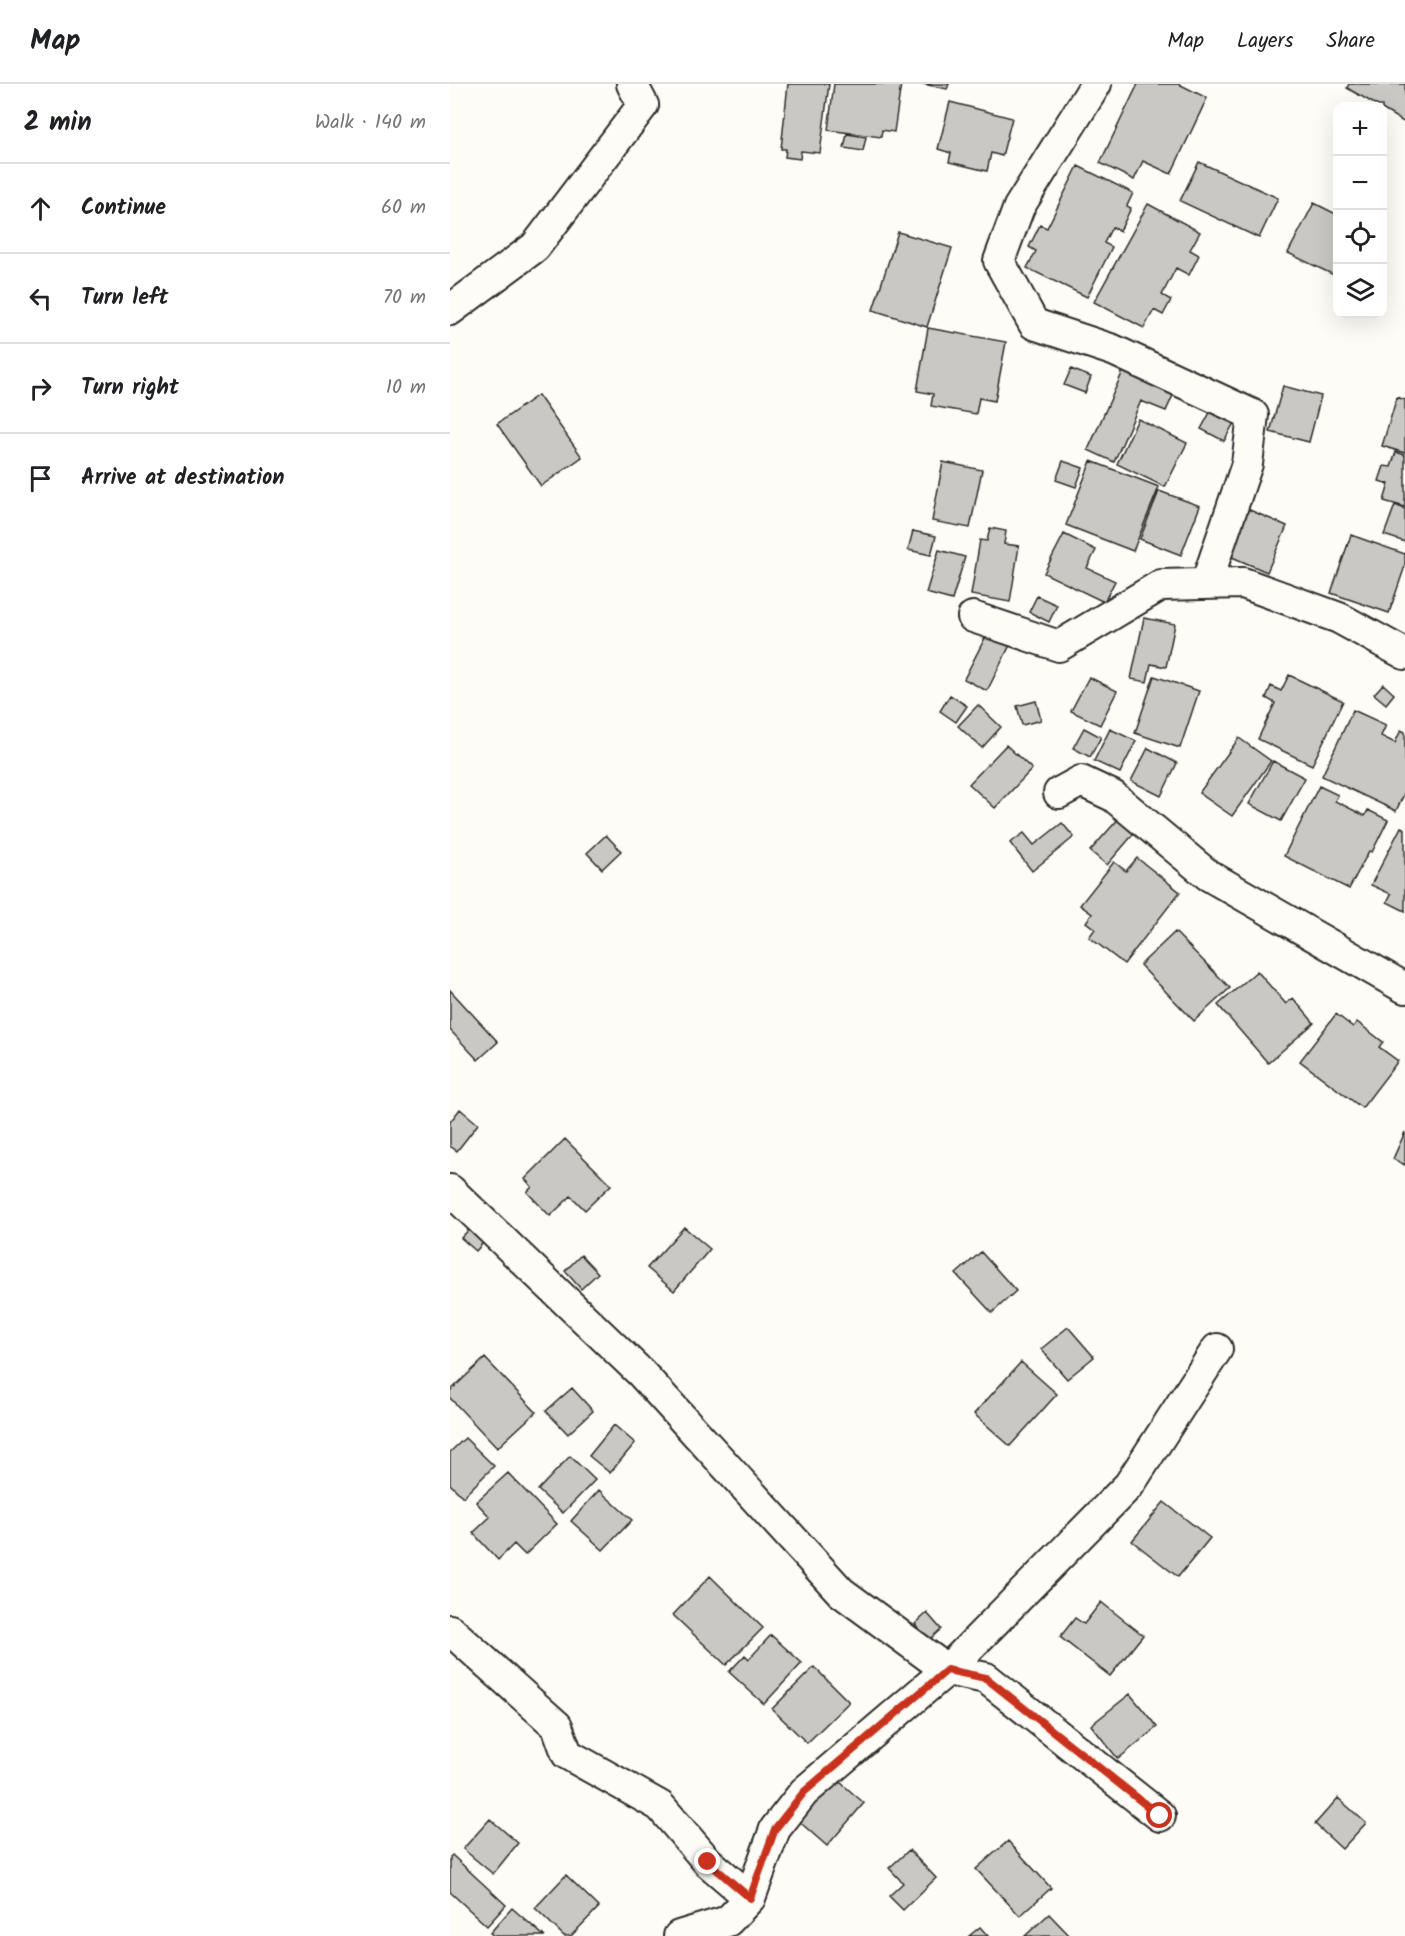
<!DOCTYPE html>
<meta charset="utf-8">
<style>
:root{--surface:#fff;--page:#f6f6f6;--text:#202124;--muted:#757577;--line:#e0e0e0}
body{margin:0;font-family:Kalam,sans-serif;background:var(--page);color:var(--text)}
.controls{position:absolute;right:18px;top:18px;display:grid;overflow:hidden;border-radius:12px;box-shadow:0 6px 24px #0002}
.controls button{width:54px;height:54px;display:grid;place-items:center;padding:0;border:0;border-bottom:2px solid var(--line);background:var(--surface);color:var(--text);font:30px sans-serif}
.stop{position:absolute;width:18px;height:18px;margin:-14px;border:4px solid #c8321e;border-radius:50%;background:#fff}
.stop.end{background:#c8321e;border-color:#fff;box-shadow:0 2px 6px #0008}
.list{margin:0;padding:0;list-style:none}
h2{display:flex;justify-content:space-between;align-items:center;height:78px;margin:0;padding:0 24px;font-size:26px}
h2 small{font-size:20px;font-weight:400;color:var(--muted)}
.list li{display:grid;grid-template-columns:39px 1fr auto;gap:18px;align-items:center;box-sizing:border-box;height:90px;padding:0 24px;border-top:2px solid var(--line)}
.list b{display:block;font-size:22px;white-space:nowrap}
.list em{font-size:20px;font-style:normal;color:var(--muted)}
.icon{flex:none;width:33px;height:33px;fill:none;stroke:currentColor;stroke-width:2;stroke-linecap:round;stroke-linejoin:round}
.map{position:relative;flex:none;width:955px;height:1852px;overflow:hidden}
header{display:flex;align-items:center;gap:36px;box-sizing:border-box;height:84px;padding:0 30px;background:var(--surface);border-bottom:2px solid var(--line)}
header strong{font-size:28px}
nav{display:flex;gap:33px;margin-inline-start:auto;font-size:21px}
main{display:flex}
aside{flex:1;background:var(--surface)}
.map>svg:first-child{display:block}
</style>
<header>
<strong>Map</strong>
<nav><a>Map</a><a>Layers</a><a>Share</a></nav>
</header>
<main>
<aside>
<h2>2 min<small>Walk · 140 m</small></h2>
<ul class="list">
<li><svg class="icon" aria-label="ahead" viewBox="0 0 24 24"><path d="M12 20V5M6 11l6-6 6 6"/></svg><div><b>Continue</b></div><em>60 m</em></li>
<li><svg class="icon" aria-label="left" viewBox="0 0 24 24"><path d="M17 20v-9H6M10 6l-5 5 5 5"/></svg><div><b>Turn left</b></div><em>70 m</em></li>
<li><svg class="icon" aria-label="right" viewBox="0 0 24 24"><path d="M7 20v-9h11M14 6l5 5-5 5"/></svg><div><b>Turn right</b></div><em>10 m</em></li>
<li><svg class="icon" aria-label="arrive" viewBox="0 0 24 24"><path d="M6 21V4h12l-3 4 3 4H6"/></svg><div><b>Arrive at destination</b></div></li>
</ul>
</aside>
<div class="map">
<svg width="955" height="1852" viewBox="0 0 955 1852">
<rect width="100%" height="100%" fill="#fdfcf7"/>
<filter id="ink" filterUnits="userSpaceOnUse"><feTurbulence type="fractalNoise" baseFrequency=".0167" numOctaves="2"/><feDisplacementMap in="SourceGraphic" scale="12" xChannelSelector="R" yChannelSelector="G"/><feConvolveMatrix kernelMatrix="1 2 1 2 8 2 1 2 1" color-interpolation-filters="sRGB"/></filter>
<g filter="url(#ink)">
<path fill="#c9c8c4" stroke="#2b2b2b" stroke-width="1.5" d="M338,0H379L370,69L351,67L350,75L335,73L336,65H331Z
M384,0H451L444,48L432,46L431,53L378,46Z
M473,0H499L497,5Z
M688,0H729L757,14L721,90L693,77L684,96L650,79Z
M899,0H955V39L932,25V22H928L897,4Z
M500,18L562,34L552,72L541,69L537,87L499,78L501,69L488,65Z
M397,50L416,53L413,67L394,64Z
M749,78L828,114L809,154L730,117Z
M628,82L683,109L677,122L681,124L670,147L662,143L654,159L662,163L637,213L577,184L586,167L579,163L590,141L597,144Z
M864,119L888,131V193L838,169Z
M698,120L750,148L740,166L749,171L739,191L726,184L712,211L721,216L713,231L704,226L694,244L644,218Z
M448,148L502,164L477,243L423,226Z
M478,244L556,258L545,317L529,314L526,330L481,322L483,310L467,307Z
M621,285L641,293L635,309L614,301Z
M674,285L725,307L716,327L691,317L664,378L638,366Z
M833,302L871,312L859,358L820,348Z
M88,311L132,373L91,402L47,340Z
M947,313L955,316V369L932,362Z
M762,325L785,337L774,357L751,345Z
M688,335L737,359L715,403L667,380Z
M946,368L955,371V423L934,417L939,400L929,397L934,382L941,383Z
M613,377L633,384L626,403L606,396Z
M641,377L709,403L683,467L616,441Z
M493,378L532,386L520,444L482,437Z
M709,407L750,422L731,471L690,455Z
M945,421L955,425V458L934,451Z
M795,424L837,442L817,488L775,470Z
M540,444L556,447L554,460L569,462L560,518L521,511L530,456L537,457Z
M463,447L486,452L481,471L458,466Z
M614,450L646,466L637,484L665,497L654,518L594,489Z
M901,451L955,470V482L939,529L881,509Z
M489,466L515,473L502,516L476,509Z
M587,512L607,521L599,538L579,528Z
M694,534L725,540L716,583L701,580L697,598L681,595Z
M538,548L561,559L537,607L514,595Z
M839,591L893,617L862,681L808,655L825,619L816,614L821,602L831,607Z
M704,592L749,607L730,664L685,649Z
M639,593L667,607L650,641L621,627Z
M933,600L944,610L936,620L924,610Z
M500,611L517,622L506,638L490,627Z
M586,617L591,636L572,641L567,622Z
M528,621L551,643L532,664L508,642Z
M903,626L936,641L931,652L945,659L951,646L955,648V708L946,727L872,692Z
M634,644L651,653L640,673L623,664Z
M660,645L686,657L670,689L644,677Z
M789,654L821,677L782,732L749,709Z
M556,661L582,685L545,724L519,700Z
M698,664L727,679L711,712L681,697Z
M823,677L855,694L831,737L799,720Z
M869,702L888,711L885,717L915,732L918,726L938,736L922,768L919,767L899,805L834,772Z
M671,732L687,746L657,781L640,767Z
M612,739L624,753L582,787L560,759L574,749L584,761Z
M951,743L955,745V827L937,818L941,810L921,801Z
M156,751L171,767L152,785L137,769Z
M687,774L730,808L674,880L639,853L645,845L636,838L642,830L630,821L664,778L676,787Z
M725,848L780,904L744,937L690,881Z
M807,887L836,920L843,914L864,939L818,979L768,921Z
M0,906L48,958L28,976L0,946Z
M886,930L903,943L907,938L933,958L929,963L948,977L912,1024L850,977Z
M10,1025L28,1040L7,1067L0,1062V1038Z
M955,1048V1081L943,1075Z
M115,1055L161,1101L135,1126L121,1112L100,1132L77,1108L82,1103L75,1095Z
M26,1138L40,1151L26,1167L11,1154Z
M234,1143L260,1165L224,1207L197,1184Z
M531,1168L566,1207L542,1229L506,1190Z
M131,1171L148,1189L131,1205L115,1187Z
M618,1243L644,1273L617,1295L591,1265Z
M35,1274L86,1328L47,1364L0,1314V1307Z
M571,1278L607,1310L560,1362L524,1330Z
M122,1304L143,1327L118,1350L96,1327Z
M164,1341L185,1359L160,1389L139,1372Z
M15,1354L44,1382L13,1413L0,1400V1368Z
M120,1372L145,1396L113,1429L88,1406Z
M58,1389L107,1440L75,1471L64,1460L48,1476L23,1449L40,1433L26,1418Z
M149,1406L182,1436L153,1466L121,1437Z
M714,1418L760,1454L728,1493L682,1457Z
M260,1492L313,1544L276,1581L223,1531Z
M651,1518L693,1551L660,1592L610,1553L625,1534L634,1540Z
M477,1529L491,1545L479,1556L465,1540Z
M321,1551L352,1579L314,1620L279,1588L295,1571L299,1575Z
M364,1583L399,1618L357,1659L322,1625Z
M680,1610L707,1643L668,1675L641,1641Z
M383,1692L414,1719L377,1762L345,1734Z
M888,1714L916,1739L892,1765L865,1740Z
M40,1735L68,1759L43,1790L13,1765Z
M558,1757L601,1804L570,1832L526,1785Z
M459,1766L486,1794L453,1826L439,1812L453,1799L439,1784Z
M2,1771L56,1821L37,1842L0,1808V1773Z
M116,1791L149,1823L121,1852H114L85,1824Z
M62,1824L94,1852H44L40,1849Z
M599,1830L620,1852H575Z
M530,1843L538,1852H519Z"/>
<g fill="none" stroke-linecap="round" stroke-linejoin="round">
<g stroke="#2b2b2b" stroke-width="34">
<path id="minor" d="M646,0L569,123L549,177L584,240L663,266L803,331L797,380L756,500
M0,226L85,163L193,21L182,0
M523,533L609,562L711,501L793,499L889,534L955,570
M609,709L631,697L663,712L758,791L955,904
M0,1106L191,1289L391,1508L497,1586L536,1594L710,1732
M0,1546L107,1642L117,1670L210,1722L258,1778L300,1814
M229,1852L278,1837L300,1814L325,1745L354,1708L497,1586L679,1401L767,1265"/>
</g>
<use href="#minor" stroke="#fdfcf7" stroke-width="30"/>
</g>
</g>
<g fill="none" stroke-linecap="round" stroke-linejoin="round" filter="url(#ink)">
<path stroke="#c8321e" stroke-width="8" d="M258,1778L300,1814L325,1745L354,1708L497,1586L536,1594L710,1732"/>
</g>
</svg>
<div class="controls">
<button>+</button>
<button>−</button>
<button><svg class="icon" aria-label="locate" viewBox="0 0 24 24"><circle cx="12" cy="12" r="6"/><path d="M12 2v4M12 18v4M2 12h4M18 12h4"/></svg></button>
<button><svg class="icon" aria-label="layers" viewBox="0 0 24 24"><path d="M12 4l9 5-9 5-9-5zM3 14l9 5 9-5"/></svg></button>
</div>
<div class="stop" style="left:710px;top:1732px"></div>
<div class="stop end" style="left:258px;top:1778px"></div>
</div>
</main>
